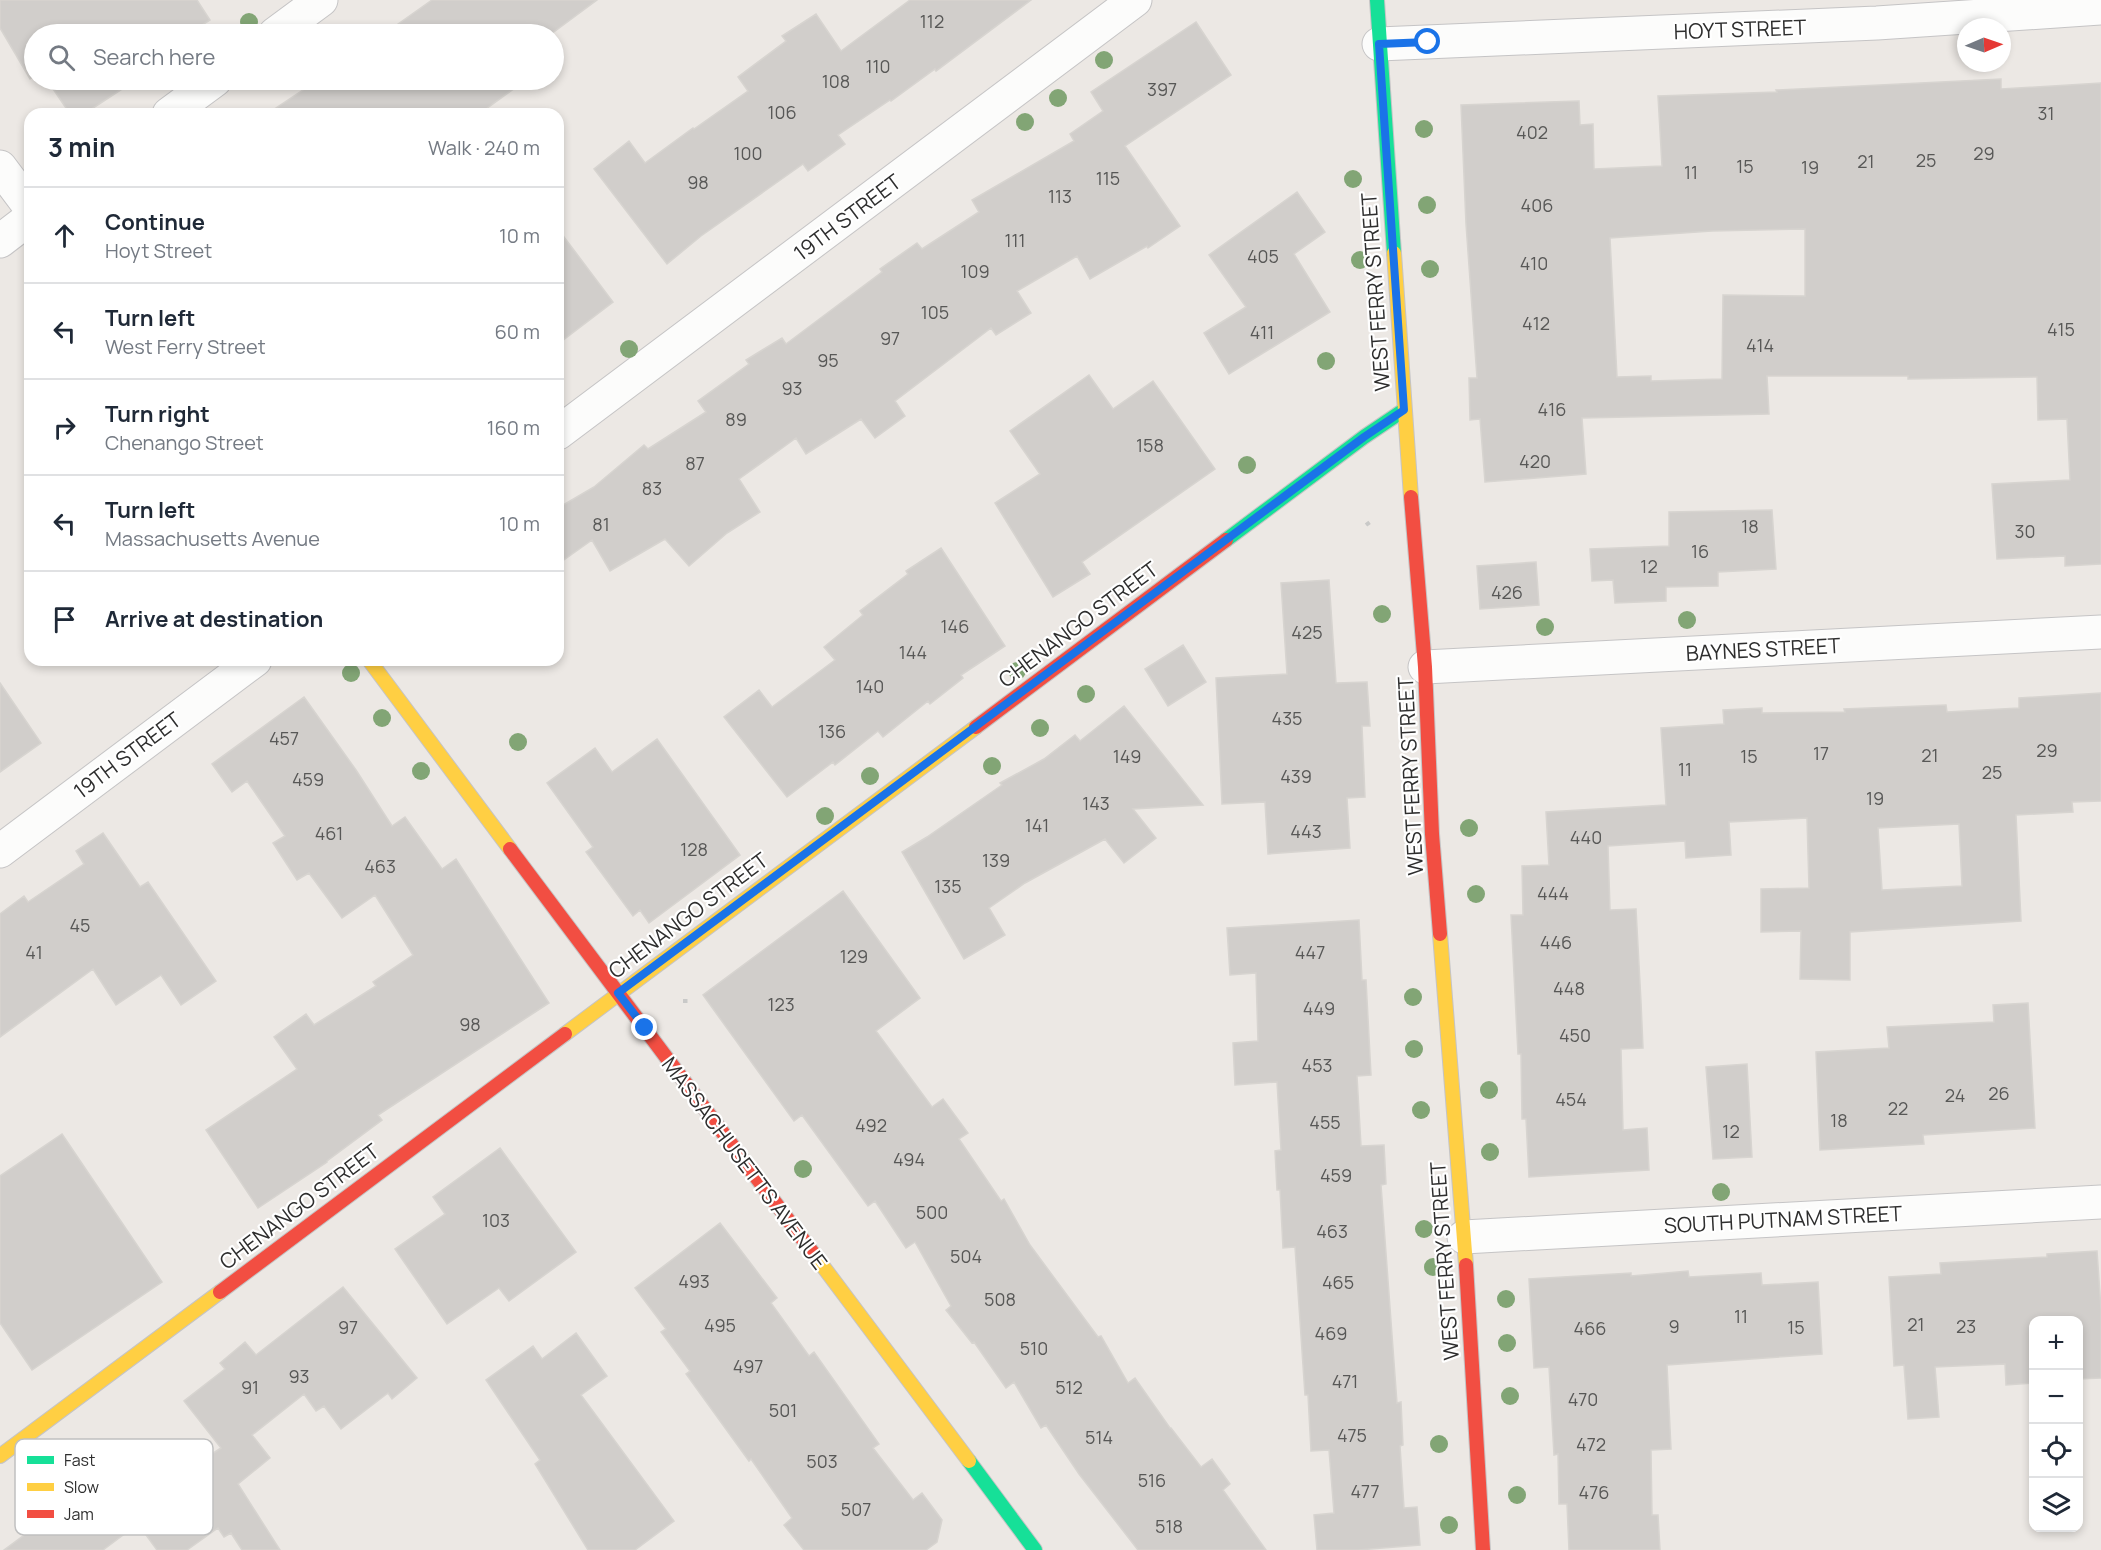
<!DOCTYPE html>
<meta charset="utf-8">
<style>
:root{--surface:#fff;--page:#f6f6f7;--text:#1f2937;--muted:#747a83;--line:#e0e1e3}
body{margin:0;font-family:Manrope,sans-serif;background:var(--page);color:var(--text)}
.controls{position:absolute;right:18px;bottom:18px;display:grid;overflow:hidden;border-radius:12px;box-shadow:0 3px 9px #0003}
.controls button{width:54px;height:54px;display:grid;place-items:center;padding:0;border:0;border-bottom:2px solid var(--line);background:var(--surface);color:var(--text);font:30px sans-serif}
.compass{position:absolute;left:1957px;top:18px;width:54px;height:54px;border-radius:50%;background:var(--surface);box-shadow:0 3px 9px #0003;rotate:88deg}
.stop{position:absolute;width:18px;height:18px;margin:-14px;border:4px solid #1a73e8;border-radius:50%;background:#fff}
.stop.end{background:#1a73e8;border-color:#fff;box-shadow:0 2px 6px #0008}
.list{margin:0;padding:0;list-style:none}
h2{display:flex;justify-content:space-between;align-items:center;height:78px;margin:0;padding:0 24px;font-size:26px}
h2 small{font-size:20px;font-weight:400;color:var(--muted)}
.list li{display:grid;grid-template-columns:39px 1fr auto;gap:18px;align-items:center;box-sizing:border-box;height:96px;padding:0 24px;border-top:2px solid var(--line)}
.list b{display:block;font-size:22px;white-space:nowrap}
.list p{margin:0;font-size:20px;white-space:nowrap;color:var(--muted)}
.list em{font-size:20px;font-style:normal;color:var(--muted)}
.icon{flex:none;width:33px;height:33px;fill:none;stroke:currentColor;stroke-width:2;stroke-linecap:round;stroke-linejoin:round}
.map{position:relative;flex:none;width:2101px;height:1550px;overflow:hidden}
.search{position:absolute;background:var(--surface);box-shadow:0 3px 9px #0003;left:24px;top:24px;width:540px;height:66px;display:flex;align-items:center;gap:15px;box-sizing:border-box;padding:0 21px;border-radius:33px;color:var(--muted);font-size:22px}
.panel{position:absolute;background:var(--surface);box-shadow:0 3px 9px #0003;left:24px;top:108px;width:540px;height:558px;border-radius:18px}
.map>svg:first-child{display:block}
</style>
<div class="map">
<svg width="2101" height="1550" viewBox="0 0 2101 1550">
<rect width="100%" height="100%" fill="#ece8e4"/>
<path fill="#d1cecb" stroke="#d7d4d0" stroke-width="1.5" fill-rule="evenodd" d="M0,0H197L210,20L188,34H34V76L30,79L0,28Z
M432,0H597L551,34H384Z
M910,0H1031L936,71L935,69L891,101L890,100L838,135L845,144L808,171L803,164L701,236L667,264L594,169L629,141L645,163L693,128L694,129L748,91L738,77L786,41L782,36L816,14L841,51Z
M1196,22L1231,75L1125,146L1180,226L1148,248L1147,246L1090,279L1077,256L1017,291L1031,313L996,335L991,328L895,401L905,416L875,438L861,419L806,454L796,438L739,479L760,512L727,533L689,566L665,539L610,571L592,540L558,564V508L594,487L644,445L648,449L706,412L698,401L749,364L746,360L782,338L786,344L882,272L880,269L917,243L922,249L979,212L972,200L1074,141L1070,134L1103,111L1091,92Z
M2001,79V89L2101,83V564L2065,566V556L1997,559L1992,484L2070,480L2067,419L2038,420L2037,377L1908,379V376H1767L1769,414L1582,418L1586,474L1485,482L1480,419L1470,420L1469,378H1477L1466,224L1461,105L1579,101L1580,125L1593,124L1594,169L1662,166L1658,96L1777,92L1776,90ZM1805,229V296L1723,295L1722,379L1651,381V376L1617,377L1610,238L1712,231Z
M47,80H136L84,114H70Z
M318,80H517L519,85L479,114H267Z
M1297,192L1325,232L1294,254L1330,312L1229,374L1204,333L1246,307L1209,255Z
M558,229L613,302L558,344Z
M1089,375L1113,409L1153,381L1215,469L1082,562L1090,574L1053,597L995,503L1040,474L1010,431Z
M1772,510L1776,569L1718,572V586L1666,587V601L1615,603L1613,580L1592,581L1590,549L1669,546V512Z
M941,548L1005,646L961,675L963,678L930,704L928,701L883,737L878,731L835,765L833,762L787,797L724,717L759,690L772,707L835,660L824,647L863,615L860,611L908,574L906,571Z
M1536,562L1539,605L1480,609L1477,566Z
M1329,580L1336,683L1367,682L1370,726H1362L1365,797L1347,798L1350,848L1268,854L1265,802L1222,804L1216,678L1287,674L1281,583Z
M1183,645L1206,682L1168,706L1145,669Z
M0,683L41,743L0,772Z
M2101,693V801L2072,802L2073,812L2016,815L2021,921L1850,932V980L1800,979L1801,931L1761,932V889L1809,888L1807,818L1729,822L1731,855L1686,858L1685,841L1608,846L1610,910L1636,909L1641,1002L1643,1048L1621,1049L1623,1130L1647,1128L1649,1170L1529,1177L1526,1119H1522L1521,1054H1518L1511,915H1523L1522,866L1549,865L1546,812L1666,805L1661,728L1724,724L1723,710L1762,708V713L1845,712L1844,709L1946,705L1947,712L2019,708V698ZM1959,824L1962,886L1882,890L1878,828Z
M304,697L356,770L392,826L405,817L442,869L456,859L549,1003L378,1115L382,1120L327,1161V1162L258,1208L206,1130L297,1069L274,1037L306,1014L314,1025L376,986L373,982L413,955L375,895L342,918L309,873L297,880L273,843L285,836L247,781L232,792L212,764Z
M1124,706L1203,805L1133,809L1156,838L1124,863L1105,839L1025,883L989,908L1005,935L964,959L902,852L927,837L1002,785L1000,783L1044,759L1075,735L1080,741Z
M657,739L740,855L649,923L640,910L633,916L586,852L593,847L547,783L595,748L612,772Z
M103,833L140,887L148,882L216,981L181,1005L161,975L116,1005L93,969L0,1037V914L24,896L28,902L84,864L76,851Z
M843,891L920,998L876,1031L932,1107L943,1099L968,1133L959,1139L1001,1201L1004,1199L1030,1245L1098,1337L1101,1336L1128,1383L1135,1378L1170,1428H1171L1201,1467L1212,1459L1230,1484L1223,1490L1266,1550H1138L1079,1474L1046,1425L1041,1428L1014,1382L1006,1388L974,1342L972,1343L946,1310L951,1306L915,1242L906,1248L875,1201L868,1206L802,1115L794,1121L703,995Z
M1359,920L1362,980H1366L1371,1075L1357,1076L1361,1146L1384,1145L1386,1184L1381,1185L1397,1403L1401,1402L1403,1445L1400,1446L1404,1508L1417,1507L1420,1545L1358,1550H1317L1314,1515L1334,1513L1329,1450L1311,1451L1308,1395H1305L1295,1247L1283,1248L1280,1190H1277L1275,1151L1281,1150L1277,1082L1235,1085L1233,1043L1258,1041L1256,973L1230,975L1227,928Z
M2028,1003L2035,1128L1923,1135L1924,1144L1820,1150L1816,1052L1889,1048L1887,1027L1994,1022L1993,1005Z
M1747,1064L1752,1157L1713,1159L1706,1067Z
M62,1134L162,1282L32,1370L0,1323V1176Z
M500,1148L576,1252L509,1301L499,1288L447,1324L395,1249L445,1214L433,1197Z
M720,1223L777,1298L771,1303L809,1356L814,1352L879,1444L873,1448L913,1500L922,1493L942,1520L937,1542L926,1550H804L784,1525L792,1518L751,1459L749,1461L686,1374L690,1371L661,1332L666,1329L635,1288Z
M2097,1251L2101,1309V1378L2079,1379V1320H2034V1383L2006,1385L2005,1364L1935,1367L1939,1417L1908,1419L1904,1365L1894,1366L1889,1277L1941,1274L1940,1263L2047,1257V1254Z
M1688,1271L1689,1277L1761,1273L1762,1285L1818,1282L1822,1354L1667,1365L1671,1449L1651,1450L1652,1515H1658L1660,1550H1569L1567,1504H1559L1558,1454L1554,1455L1549,1367L1534,1368L1529,1279L1631,1273V1276Z
M343,1287L417,1378L392,1399L388,1393L341,1429L324,1406L316,1411L304,1394L252,1435L270,1458L238,1484L280,1550H242L231,1533L224,1537L218,1528L187,1550H157L138,1524L103,1550H4L104,1476L99,1470L133,1446L162,1487L221,1448L184,1401L225,1369L220,1363L245,1342L256,1355Z
M576,1333L607,1376L581,1395L674,1521L635,1550H588L535,1464L540,1460L486,1380L533,1346L542,1359Z"/>
<g fill="none" stroke-linecap="round" stroke-linejoin="round">
<g stroke="#c5c4c5" stroke-width="35">
<path id="street" d="M275,34L321,0
M1379,44L1877,23L2101,8
M169,114L215,80
M0,167L30,207
M0,241L30,218
M558,433L1135,0
M1425,667L2101,632
M0,851L255,660
M1464,1237L2101,1202"/>
</g>
<g stroke="#c5c4c5" stroke-width="16">
<path id="fast" d="M1377,0L1394,253
M1226,540L1364,437L1404,410
M969,1461L1035,1550"/>
</g>
<g stroke="#c5c4c5" stroke-width="16">
<path id="slow" d="M1394,253L1411,497
M369,660L510,849
M1440,934L1466,1265
M565,1034L976,727
M813,1253L969,1461
M0,1456L220,1292"/>
</g>
<g stroke="#c5c4c5" stroke-width="16">
<path id="jam" d="M1411,497L1425,667L1432,834L1440,934
M976,727L1226,540
M510,849L813,1253
M1466,1265L1483,1550
M220,1292L565,1034"/>
</g>
<path stroke="#c9c9c8" stroke-width="4" stroke-dasharray="4.5 3" stroke-linecap="butt" d="M1366,525L1370,522
M683,1001H688"/>
<use href="#street" stroke="#fcfcfb" stroke-width="33"/>
<use href="#fast" stroke="#16e098" stroke-width="14"/>
<use href="#slow" stroke="#ffcf43" stroke-width="14"/>
<use href="#jam" stroke="#f24e42" stroke-width="14"/>
</g>
<g fill="#82a575">
<circle cx="249" cy="22" r="9"/>
<circle cx="1104" cy="60" r="9"/>
<circle cx="1058" cy="98" r="9"/>
<circle cx="1025" cy="122" r="9"/>
<circle cx="1424" cy="129" r="9"/>
<circle cx="1353" cy="179" r="9"/>
<circle cx="1427" cy="205" r="9"/>
<circle cx="1360" cy="260" r="9"/>
<circle cx="1430" cy="269" r="9"/>
<circle cx="629" cy="349" r="9"/>
<circle cx="1326" cy="361" r="9"/>
<circle cx="1247" cy="465" r="9"/>
<circle cx="1382" cy="614" r="9"/>
<circle cx="1687" cy="620" r="9"/>
<circle cx="1545" cy="627" r="9"/>
<circle cx="1017" cy="671" r="9"/>
<circle cx="351" cy="673" r="9"/>
<circle cx="1086" cy="694" r="9"/>
<circle cx="382" cy="718" r="9"/>
<circle cx="1040" cy="728" r="9"/>
<circle cx="518" cy="742" r="9"/>
<circle cx="992" cy="766" r="9"/>
<circle cx="421" cy="771" r="9"/>
<circle cx="870" cy="776" r="9"/>
<circle cx="825" cy="816" r="9"/>
<circle cx="1469" cy="828" r="9"/>
<circle cx="1476" cy="894" r="9"/>
<circle cx="1413" cy="997" r="9"/>
<circle cx="1414" cy="1049" r="9"/>
<circle cx="1489" cy="1090" r="9"/>
<circle cx="1421" cy="1110" r="9"/>
<circle cx="1490" cy="1152" r="9"/>
<circle cx="803" cy="1169" r="9"/>
<circle cx="1721" cy="1192" r="9"/>
<circle cx="1424" cy="1229" r="9"/>
<circle cx="1433" cy="1267" r="9"/>
<circle cx="1506" cy="1299" r="9"/>
<circle cx="1507" cy="1343" r="9"/>
<circle cx="1510" cy="1396" r="9"/>
<circle cx="1439" cy="1444" r="9"/>
<circle cx="1517" cy="1495" r="9"/>
<circle cx="1449" cy="1525" r="9"/>
</g>
<g fill="none" stroke-linecap="round" stroke-linejoin="round">
<path stroke="#1a73e8" stroke-width="8" d="M645,1028L618,993L1364,437L1404,410L1379,44L1428,42"/>
</g>
<g text-anchor="middle" dominant-baseline="central" stroke-width="4.5" stroke-linejoin="round" paint-order="stroke">
<g font-size="18" fill="#585857">
<text x="932" y="21">112</text>
<text x="878" y="66">110</text>
<text x="836" y="81">108</text>
<text x="1162" y="89">397</text>
<text x="782" y="112">106</text>
<text x="2046" y="113">31</text>
<text x="1532" y="132">402</text>
<text x="748" y="153">100</text>
<text x="1984" y="153">29</text>
<text x="1926" y="160">25</text>
<text x="1866" y="161">21</text>
<text x="1745" y="166">15</text>
<text x="1810" y="167">19</text>
<text x="1691" y="172">11</text>
<text x="1108" y="178">115</text>
<text x="698" y="182">98</text>
<text x="1060" y="196">113</text>
<text x="1537" y="205">406</text>
<text x="1015" y="240">111</text>
<text x="1263" y="256">405</text>
<text x="1534" y="263">410</text>
<text x="975" y="271">109</text>
<text x="935" y="312">105</text>
<text x="1536" y="323">412</text>
<text x="2061" y="329">415</text>
<text x="1262" y="332">411</text>
<text x="890" y="338">97</text>
<text x="1760" y="345">414</text>
<text x="828" y="360">95</text>
<text x="792" y="388">93</text>
<text x="1552" y="409">416</text>
<text x="736" y="419">89</text>
<text x="1150" y="445">158</text>
<text x="1535" y="461">420</text>
<text x="695" y="463">87</text>
<text x="652" y="488">83</text>
<text x="601" y="524">81</text>
<text x="1750" y="526">18</text>
<text x="2025" y="531">30</text>
<text x="1700" y="551">16</text>
<text x="1649" y="566">12</text>
<text x="1507" y="592">426</text>
<text x="955" y="626">146</text>
<text x="1307" y="632">425</text>
<text x="913" y="652">144</text>
<text x="870" y="686">140</text>
<text x="1287" y="718">435</text>
<text x="832" y="731">136</text>
<text x="284" y="738">457</text>
<text x="2047" y="750">29</text>
<text x="1821" y="753">17</text>
<text x="1930" y="755">21</text>
<text x="1127" y="756">149</text>
<text x="1749" y="756">15</text>
<text x="1685" y="769">11</text>
<text x="1992" y="772">25</text>
<text x="1296" y="776">439</text>
<text x="308" y="779">459</text>
<text x="1875" y="798">19</text>
<text x="1096" y="803">143</text>
<text x="1037" y="825">141</text>
<text x="1306" y="831">443</text>
<text x="329" y="833">461</text>
<text x="1586" y="837">440</text>
<text x="694" y="849">128</text>
<text x="996" y="860">139</text>
<text x="380" y="866">463</text>
<text x="948" y="886">135</text>
<text x="1553" y="893">444</text>
<text x="80" y="925">45</text>
<text x="1556" y="942">446</text>
<text x="34" y="952">41</text>
<text x="1310" y="952">447</text>
<text x="854" y="956">129</text>
<text x="1569" y="988">448</text>
<text x="781" y="1004">123</text>
<text x="1319" y="1008">449</text>
<text x="470" y="1024">98</text>
<text x="1575" y="1035">450</text>
<text x="1317" y="1065">453</text>
<text x="1999" y="1093">26</text>
<text x="1955" y="1095">24</text>
<text x="1571" y="1099">454</text>
<text x="1898" y="1108">22</text>
<text x="1839" y="1120">18</text>
<text x="1325" y="1122">455</text>
<text x="871" y="1125">492</text>
<text x="1731" y="1131">12</text>
<text x="909" y="1159">494</text>
<text x="1336" y="1175">459</text>
<text x="932" y="1212">500</text>
<text x="496" y="1220">103</text>
<text x="1332" y="1231">463</text>
<text x="966" y="1256">504</text>
<text x="694" y="1281">493</text>
<text x="1338" y="1282">465</text>
<text x="1000" y="1299">508</text>
<text x="1741" y="1316">11</text>
<text x="1916" y="1324">21</text>
<text x="720" y="1325">495</text>
<text x="1674" y="1326">9</text>
<text x="1966" y="1326">23</text>
<text x="348" y="1327">97</text>
<text x="1796" y="1327">15</text>
<text x="1590" y="1328">466</text>
<text x="1331" y="1333">469</text>
<text x="1034" y="1348">510</text>
<text x="748" y="1366">497</text>
<text x="299" y="1376">93</text>
<text x="1345" y="1381">471</text>
<text x="250" y="1387">91</text>
<text x="1069" y="1387">512</text>
<text x="1583" y="1399">470</text>
<text x="783" y="1410">501</text>
<text x="1352" y="1435">475</text>
<text x="1099" y="1437">514</text>
<text x="1591" y="1444">472</text>
<text x="822" y="1461">503</text>
<text x="1152" y="1480">516</text>
<text x="1365" y="1491">477</text>
<text x="1594" y="1492">476</text>
<text x="856" y="1509">507</text>
<text x="1169" y="1526">518</text>
</g>
<g font-size="21" fill="#2e2e2e" stroke="#fff">
<text transform="translate(1740 29) rotate(-2)">HOYT STREET</text>
<text transform="translate(847 217) rotate(-37)">19TH STREET</text>
<text transform="translate(1375 292) rotate(-94)">WEST FERRY STREET</text>
<text transform="translate(1078 624) rotate(-37)">CHENANGO STREET</text>
<text transform="translate(1763 649) rotate(-3)">BAYNES STREET</text>
<text transform="translate(127 755) rotate(-37)">19TH STREET</text>
<text transform="translate(1410 776) rotate(-93)">WEST FERRY STREET</text>
<text transform="translate(688 915) rotate(-37)">CHENANGO STREET</text>
<text transform="translate(745 1163) rotate(53)">MASSACHUSETTS AVENUE</text>
<text transform="translate(299 1206) rotate(-37)">CHENANGO STREET</text>
<text transform="translate(1783 1219) rotate(-3)">SOUTH PUTNAM STREET</text>
<text transform="translate(1444 1261) rotate(-94)">WEST FERRY STREET</text>
</g>
</g>
<rect x="15" y="1439" width="198" height="96" rx="9" fill="#fff" stroke="#c0c0c0" stroke-width="1.5"/>
<rect x="27" y="1456" width="27" height="8" fill="#16e098"/>
<rect x="27" y="1483" width="27" height="8" fill="#ffcf43"/>
<rect x="27" y="1510" width="27" height="8" fill="#f24e42"/>
<g font-size="16" fill="#2e2e2e">
<text x="64" y="1466">Fast</text>
<text x="64" y="1493">Slow</text>
<text x="64" y="1520">Jam</text>
</g>
</svg>
<div class="controls">
<button>+</button>
<button>−</button>
<button><svg class="icon" aria-label="locate" viewBox="0 0 24 24"><circle cx="12" cy="12" r="6"/><path d="M12 2v4M12 18v4M2 12h4M18 12h4"/></svg></button>
<button><svg class="icon" aria-label="layers" viewBox="0 0 24 24"><path d="M12 4l9 5-9 5-9-5zM3 14l9 5 9-5"/></svg></button>
</div>
<svg class="compass" viewBox="-18 -18 36 36"><path d="M0-13l5 13h-10z" fill="#e53935"/><path d="M0 13l5-13h-10z" fill="#747a83"/></svg>
<div class="stop" style="left:1428px;top:42px"></div>
<div class="stop end" style="left:645px;top:1028px"></div>
<div class="search"><svg class="icon" aria-label="search" viewBox="0 0 24 24"><circle cx="10" cy="10" r="6"/><path d="M15 15l6 6"/></svg>Search here</div>
<section class="panel">
<h2>3 min<small>Walk · 240 m</small></h2>
<ul class="list">
<li><svg class="icon" aria-label="ahead" viewBox="0 0 24 24"><path d="M12 20V5M6 11l6-6 6 6"/></svg><div><b>Continue</b><p>Hoyt Street</p></div><em>10 m</em></li>
<li><svg class="icon" aria-label="left" viewBox="0 0 24 24"><path d="M17 20v-9H6M10 6l-5 5 5 5"/></svg><div><b>Turn left</b><p>West Ferry Street</p></div><em>60 m</em></li>
<li><svg class="icon" aria-label="right" viewBox="0 0 24 24"><path d="M7 20v-9h11M14 6l5 5-5 5"/></svg><div><b>Turn right</b><p>Chenango Street</p></div><em>160 m</em></li>
<li><svg class="icon" aria-label="left" viewBox="0 0 24 24"><path d="M17 20v-9H6M10 6l-5 5 5 5"/></svg><div><b>Turn left</b><p>Massachusetts Avenue</p></div><em>10 m</em></li>
<li><svg class="icon" aria-label="arrive" viewBox="0 0 24 24"><path d="M6 21V4h12l-3 4 3 4H6"/></svg><div><b>Arrive at destination</b></div></li>
</ul>
</section>
</div>
